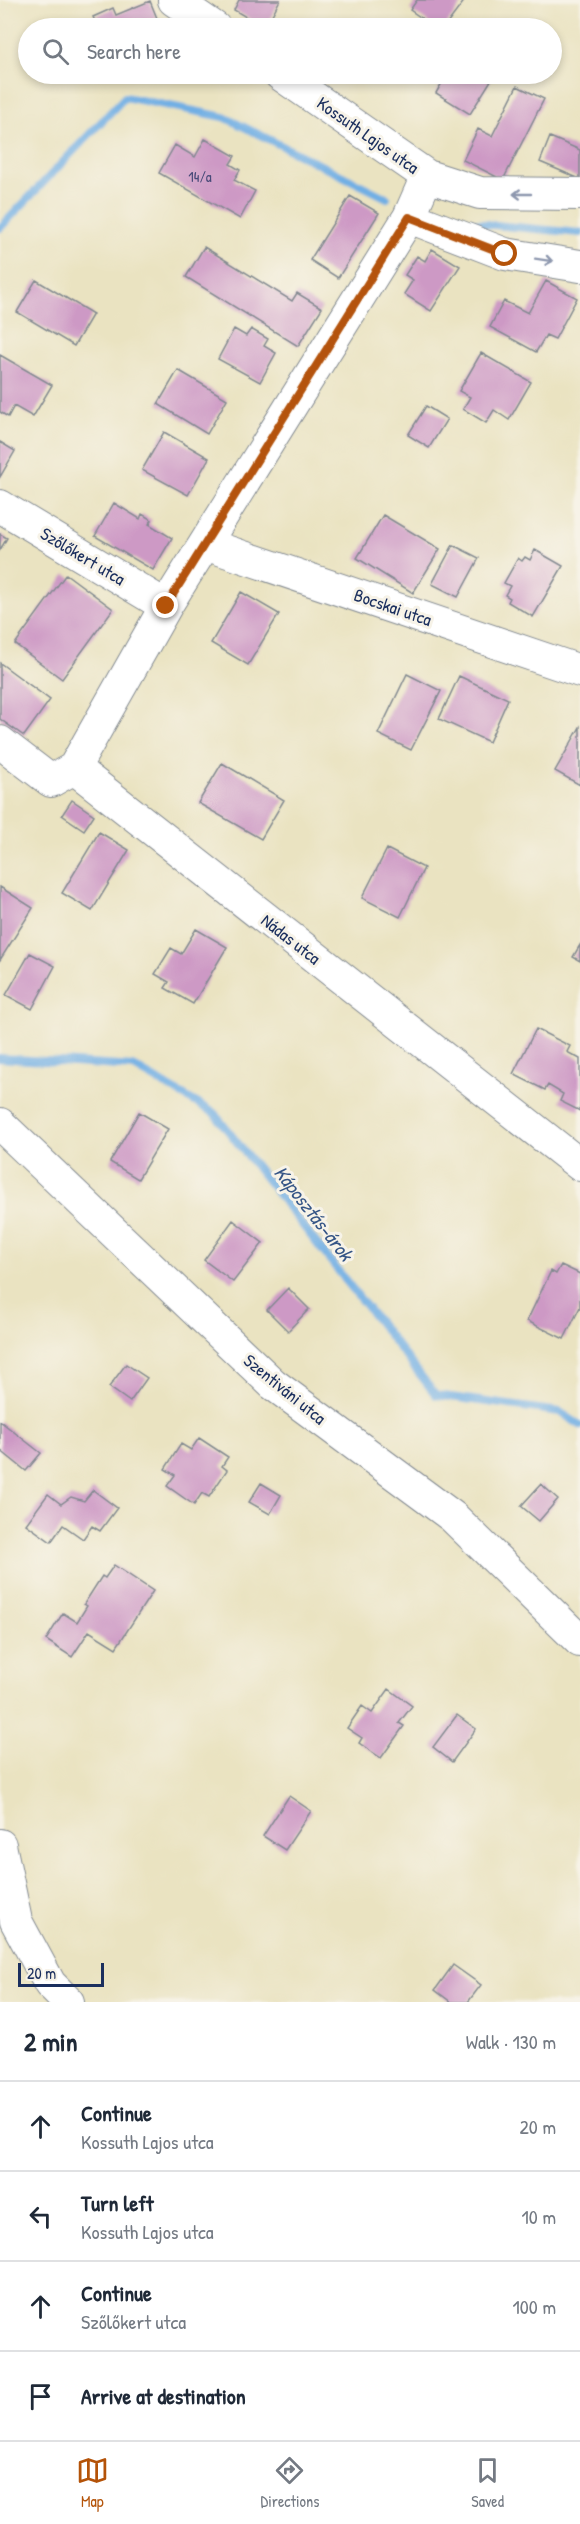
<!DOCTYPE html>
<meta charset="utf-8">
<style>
:root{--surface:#fff;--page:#f6f6f7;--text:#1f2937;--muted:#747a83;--line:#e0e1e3;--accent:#b45309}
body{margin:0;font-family:"Patrick Hand",sans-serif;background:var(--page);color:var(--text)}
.scale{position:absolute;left:18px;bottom:15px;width:86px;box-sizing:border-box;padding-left:6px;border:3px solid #1b2f5e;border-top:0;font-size:16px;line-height:21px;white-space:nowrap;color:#1b2f5e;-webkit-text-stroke:4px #f7f3e8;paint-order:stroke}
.stop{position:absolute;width:18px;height:18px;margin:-14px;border:4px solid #b45309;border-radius:50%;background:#fff}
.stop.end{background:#b45309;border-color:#fff;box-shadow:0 2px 6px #0008}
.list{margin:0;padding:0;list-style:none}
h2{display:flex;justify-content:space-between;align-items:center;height:78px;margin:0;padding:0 24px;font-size:26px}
h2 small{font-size:20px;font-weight:400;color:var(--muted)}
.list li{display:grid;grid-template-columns:39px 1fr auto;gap:18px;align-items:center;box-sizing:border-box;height:90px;padding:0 24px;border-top:2px solid var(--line)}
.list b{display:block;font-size:22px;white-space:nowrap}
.list p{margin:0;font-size:20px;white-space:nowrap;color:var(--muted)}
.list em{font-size:20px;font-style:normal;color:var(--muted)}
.icon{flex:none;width:33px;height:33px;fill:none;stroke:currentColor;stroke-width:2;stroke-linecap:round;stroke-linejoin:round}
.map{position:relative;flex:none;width:580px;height:2002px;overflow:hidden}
.search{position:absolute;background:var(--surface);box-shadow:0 3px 9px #0003;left:18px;right:18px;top:18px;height:66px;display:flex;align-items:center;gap:15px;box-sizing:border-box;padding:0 21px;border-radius:33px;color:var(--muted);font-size:22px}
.sheet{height:438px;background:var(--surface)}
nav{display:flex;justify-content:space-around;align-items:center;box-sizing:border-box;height:84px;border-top:2px solid var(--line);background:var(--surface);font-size:16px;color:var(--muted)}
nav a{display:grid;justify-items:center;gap:3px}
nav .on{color:var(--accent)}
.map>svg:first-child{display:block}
</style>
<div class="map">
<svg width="580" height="2002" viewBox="0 0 580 2002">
<rect width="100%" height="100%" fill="#f7f3e8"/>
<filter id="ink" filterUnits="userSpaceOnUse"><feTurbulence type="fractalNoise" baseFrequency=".0167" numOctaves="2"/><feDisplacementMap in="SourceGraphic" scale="12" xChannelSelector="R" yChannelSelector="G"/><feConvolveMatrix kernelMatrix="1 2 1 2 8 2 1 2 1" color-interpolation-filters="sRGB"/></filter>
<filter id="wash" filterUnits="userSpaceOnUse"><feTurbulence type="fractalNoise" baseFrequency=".008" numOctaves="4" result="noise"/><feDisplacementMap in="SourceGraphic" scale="24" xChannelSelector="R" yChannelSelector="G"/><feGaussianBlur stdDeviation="1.35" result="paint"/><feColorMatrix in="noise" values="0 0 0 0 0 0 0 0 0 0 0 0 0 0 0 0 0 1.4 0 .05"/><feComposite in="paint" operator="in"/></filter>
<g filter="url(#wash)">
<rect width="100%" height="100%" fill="#eae3c1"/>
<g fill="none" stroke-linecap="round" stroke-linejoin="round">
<path stroke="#71afe4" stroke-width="8" d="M473,223L580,233
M0,228L125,97L224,117L387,198
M0,1058L134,1067L214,1113L436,1395L560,1412L580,1425"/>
</g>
<g id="blocks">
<path fill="#cd99c5" d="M239,0H280L265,28L234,10Z
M417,0H465L444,28H436L410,10Z
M150,1L161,28H98L93,17L113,8L116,15Z
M447,74H495L470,114L436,93Z
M517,86L544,99L503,180L463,160L478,129L492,136Z
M550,137L580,150V179L540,162Z
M205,139L235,156L230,164L240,170L234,180L255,191L240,219L159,173L175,145L195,157Z
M350,196L379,213L338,278L310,260Z
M204,247L292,301L297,293L322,308L298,346L186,277Z
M432,249L460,266L431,311L404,294L413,280L405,275L417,256L425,261Z
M36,280L93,314L74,346L17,312Z
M546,281L577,298L555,339L546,335L536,352L490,327L504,301L528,313Z
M234,329L246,336L251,329L268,339L264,346L276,353L260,382L218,359Z
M481,353L531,382L509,420L494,410L486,423L463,409L470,397L459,391Z
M0,355L52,385L33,417L14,406L8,417L0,412Z
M178,370L227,399L207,434L158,404Z
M426,406L447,419L429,448L408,435Z
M164,432L209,458L188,495L142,470Z
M0,442L15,451L0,477Z
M114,503L140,519L142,514L152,520L149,524L172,538L153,570L95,536Z
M383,515L440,549L413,593L357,558Z
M0,534L7,538L0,550Z
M453,545L479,558L458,597L432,584Z
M535,550L563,566L533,617L508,602L510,598L505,595L510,586L504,583L518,558L522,561L525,557L530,560Z
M66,574L113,609L62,679L15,644Z
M241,592L279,614L248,665L211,643Z
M0,663L50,700L24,736L0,719Z
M407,674L441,691L411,750L378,734Z
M459,676L508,699L489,742L439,719Z
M580,727V785L555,771Z
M222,763L284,800L261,839L198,803Z
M72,800L94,815L84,830L62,815Z
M99,832L129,850L92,911L62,893Z
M387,849L424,868L400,917L362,898Z
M0,887L33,908L0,960Z
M196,929L227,947L193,1004L165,988L169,982L155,974L171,948L181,954Z
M580,945V961L573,957Z
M30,953L55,966L32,1009L6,995Z
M536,1029L570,1046L567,1052L580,1059V1111L560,1101L563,1094L548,1085L545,1090L513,1074Z
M139,1112L168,1129L138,1179L110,1162Z
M233,1220L263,1243L233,1282L204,1260Z
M561,1265L580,1274V1307L564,1339L527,1321L551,1271L556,1274Z
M288,1288L309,1309L288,1331L267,1310Z
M126,1364L147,1378L130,1402L109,1387Z
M0,1421L41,1453L26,1471L0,1450Z
M199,1438L228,1457L222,1466L227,1470L209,1497L202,1493L194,1505L167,1486L175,1475L165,1469L181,1444L191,1450Z
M261,1483L281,1495L270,1514L249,1502Z
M541,1484L558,1499L539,1521L521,1506Z
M93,1490L117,1508L100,1531L92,1526L83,1539L63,1525L51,1542L26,1524L48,1494L61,1504L71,1497L84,1501Z
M114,1565L153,1591L116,1648L89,1631L72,1657L46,1640L63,1613L77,1622L87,1606L84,1604L102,1576L105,1578Z
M389,1689L412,1706L399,1723L404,1726L381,1758L359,1743L362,1738L347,1728L362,1706L372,1713Z
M457,1715L476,1729L452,1762L433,1747Z
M289,1796L311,1811L285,1850L263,1836Z
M453,1965L481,1985L468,2002H451L435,1990Z"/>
</g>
</g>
<g filter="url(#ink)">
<use href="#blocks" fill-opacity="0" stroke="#828990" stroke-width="1.5"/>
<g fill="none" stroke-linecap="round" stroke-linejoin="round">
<g stroke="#828990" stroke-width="34">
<path id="minor" d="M174,0L215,28
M280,74L427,176L480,193L580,194
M409,217L505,254L580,266
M0,506L166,606
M205,544L580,671
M0,742L51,781L74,768
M74,768L166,606L409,217L427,176
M74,768L580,1165
M0,1124L273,1384L453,1517L580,1641
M0,1845L16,1921L50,1984L68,2002"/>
</g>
<use href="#minor" stroke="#fff" stroke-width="32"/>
</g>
<defs><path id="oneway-shaft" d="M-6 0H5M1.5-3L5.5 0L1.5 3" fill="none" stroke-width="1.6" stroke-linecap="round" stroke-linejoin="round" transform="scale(1.5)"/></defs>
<g stroke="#8d97ae">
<use href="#oneway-shaft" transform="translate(522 194) rotate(-180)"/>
<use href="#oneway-shaft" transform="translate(544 260) rotate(9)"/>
</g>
</g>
<g fill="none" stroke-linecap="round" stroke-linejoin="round" filter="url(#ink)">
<path stroke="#b45309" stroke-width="8" d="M166,606L409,217L505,254"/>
</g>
<g text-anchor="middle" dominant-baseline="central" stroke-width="6" stroke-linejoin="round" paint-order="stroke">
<g font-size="15" fill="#484a78">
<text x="200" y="176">14/a</text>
</g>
<g font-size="18" fill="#1b2f5e" stroke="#f7f3e8">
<text transform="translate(368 135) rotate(35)">Kossuth Lajos utca</text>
<text transform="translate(83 556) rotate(31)">Szőlőkert utca</text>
<text transform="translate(393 607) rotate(19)">Bocskai utca</text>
<text transform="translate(291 939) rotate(38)">Nádas utca</text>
<text transform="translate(285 1389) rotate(39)">Szentiváni utca</text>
</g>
<g font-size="20" font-style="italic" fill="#355586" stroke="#f7f3e8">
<text transform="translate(314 1213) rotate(52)">Káposztás-árok</text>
</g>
</g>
</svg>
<div class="scale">20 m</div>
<div class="stop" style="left:505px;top:254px"></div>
<div class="stop end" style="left:166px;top:606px"></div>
<div class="search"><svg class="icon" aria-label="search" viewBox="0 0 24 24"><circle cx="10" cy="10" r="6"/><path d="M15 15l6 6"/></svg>Search here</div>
</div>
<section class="sheet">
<h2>2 min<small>Walk · 130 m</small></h2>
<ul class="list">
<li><svg class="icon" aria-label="ahead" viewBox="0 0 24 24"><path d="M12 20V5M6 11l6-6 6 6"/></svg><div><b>Continue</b><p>Kossuth Lajos utca</p></div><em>20 m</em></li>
<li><svg class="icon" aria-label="left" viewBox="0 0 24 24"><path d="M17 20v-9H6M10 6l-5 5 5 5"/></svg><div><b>Turn left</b><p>Kossuth Lajos utca</p></div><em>10 m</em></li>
<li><svg class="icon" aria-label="ahead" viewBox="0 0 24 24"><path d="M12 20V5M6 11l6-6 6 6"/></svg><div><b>Continue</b><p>Szőlőkert utca</p></div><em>100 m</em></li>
<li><svg class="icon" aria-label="arrive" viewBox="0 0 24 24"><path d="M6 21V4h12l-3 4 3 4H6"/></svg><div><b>Arrive at destination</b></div></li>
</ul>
</section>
<nav>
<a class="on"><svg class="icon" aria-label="map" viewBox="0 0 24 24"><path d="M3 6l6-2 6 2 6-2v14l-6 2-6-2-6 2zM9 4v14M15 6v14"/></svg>Map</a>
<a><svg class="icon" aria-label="directions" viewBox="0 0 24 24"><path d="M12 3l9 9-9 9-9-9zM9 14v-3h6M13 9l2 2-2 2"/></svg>Directions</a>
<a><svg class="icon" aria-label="saved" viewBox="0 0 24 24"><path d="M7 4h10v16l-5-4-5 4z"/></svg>Saved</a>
</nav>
